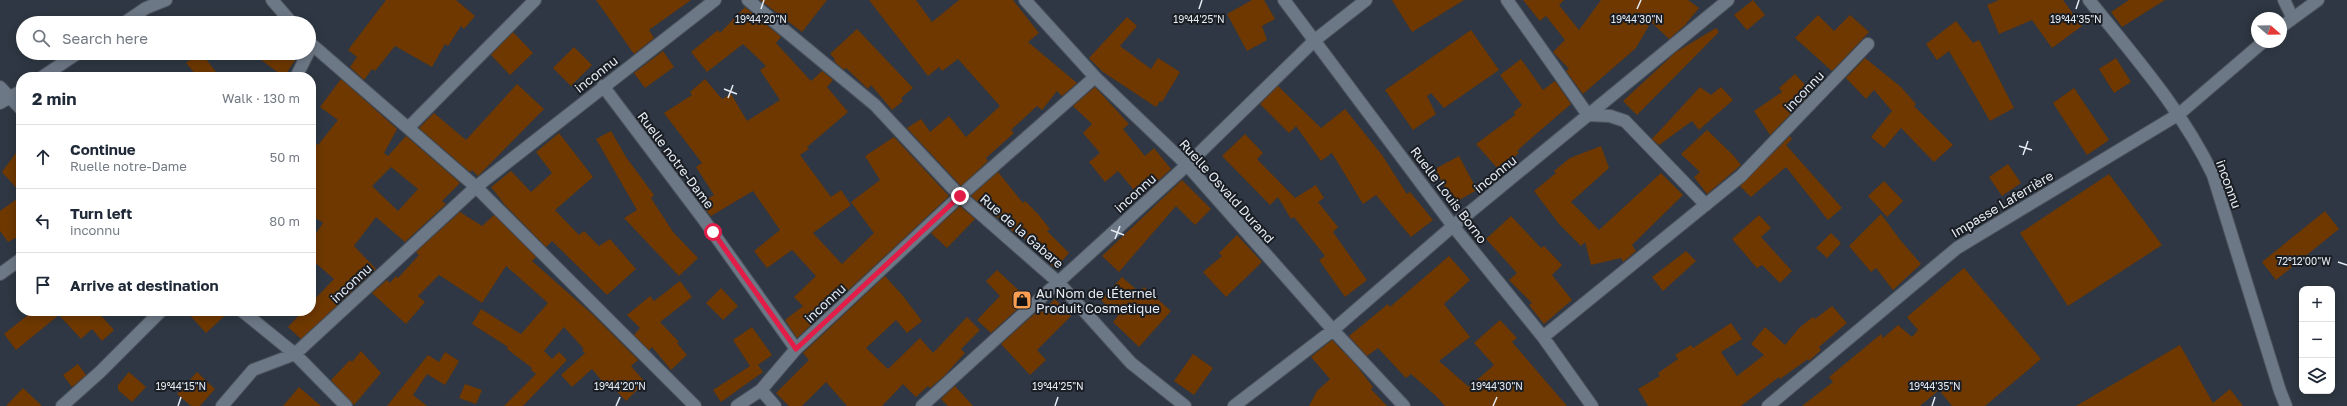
<!DOCTYPE html>
<meta charset="utf-8">
<style>
:root{--surface:#fff;--page:#f6f6f7;--text:#1f2937;--muted:#747a83;--line:#e0e1e3}
body{margin:0;font-family:"Golos Text",sans-serif;background:var(--page);color:var(--text)}
.controls{position:absolute;right:12px;bottom:12px;display:grid;overflow:hidden;border-radius:8px;box-shadow:0 2px 10px #0003}
.controls button{width:36px;height:36px;display:grid;place-items:center;padding:0;border:0;border-bottom:1px solid var(--line);background:var(--surface);color:var(--text);font:20px sans-serif}
.compass{position:absolute;left:2251px;top:12px;width:36px;height:36px;border-radius:50%;background:var(--surface);box-shadow:0 2px 10px #0003;rotate:110deg}
.stop{position:absolute;width:12px;height:12px;margin:-9px;border:3px solid #e11d48;border-radius:50%;background:#fff}
.stop.end{background:#e11d48;border-color:#fff;box-shadow:0 1px 4px #0008}
.list{margin:0;padding:0;list-style:none}
h2{display:flex;justify-content:space-between;align-items:center;height:52px;margin:0;padding:0 16px;font-size:17px}
h2 small{font-size:13px;font-weight:400;color:var(--muted)}
.list li{display:grid;grid-template-columns:26px 1fr auto;gap:12px;align-items:center;box-sizing:border-box;height:64px;padding:0 16px;border-top:1px solid var(--line)}
.list b{display:block;font-size:15px;white-space:nowrap}
.list p{margin:0;font-size:13px;white-space:nowrap;color:var(--muted)}
.list em{font-size:13px;font-style:normal;color:var(--muted)}
.icon{flex:none;width:22px;height:22px;fill:none;stroke:currentColor;stroke-width:2;stroke-linecap:round;stroke-linejoin:round}
.map{position:relative;flex:none;width:2347px;height:406px;overflow:hidden}
.search{position:absolute;background:var(--surface);box-shadow:0 2px 10px #0003;left:16px;top:16px;width:300px;height:44px;display:flex;align-items:center;gap:10px;box-sizing:border-box;padding:0 14px;border-radius:22px;color:var(--muted);font-size:15px}
.panel{position:absolute;background:var(--surface);box-shadow:0 2px 10px #0003;left:16px;top:72px;width:300px;height:244px;border-radius:16px}
.map>svg:first-child{display:block}
</style>
<div class="map">
<svg width="2347" height="406" viewBox="0 0 2347 406">
<rect width="100%" height="100%" fill="#2e3743"/>
<path fill="#6e3800" fill-rule="evenodd" d="M386,0H456L475,16L464,29L461,26L448,46L445,44L432,67L395,46L375,71L372,69L364,80L350,67L357,57L348,50Z
M596,0H691L649,30L654,38L634,54Z
M760,0H827L802,32Z
M869,0H916L932,22L959,0H1013L1039,33L1028,42L1077,83L1062,96L1057,91L1042,110L1037,106L1011,130L1014,133L986,158L988,161L961,186L907,128L921,119L930,132L949,116L966,137L1000,106L958,59L942,71L939,67L928,76Z
M1252,0H1264L1275,19L1262,26L1267,40L1247,51L1227,14Z
M1392,0H1464L1412,32Z
M1523,0H1564L1559,5L1579,30L1601,0H1688L1699,8L1685,25L1669,39L1651,22L1636,48L1583,94L1566,71L1569,69L1553,52L1565,40L1546,16L1540,21Z
M1753,0L1765,15L1747,30L1734,15Z
M1999,0H2063L2082,26L2052,48L2032,20L1999,34L1987,5Z
M2129,0H2165L2122,27L2111,12Z
M745,7L781,37L776,43L811,81L822,71L833,80L827,87L848,112L807,147L809,149L800,155L831,197L841,190L851,205L813,233L842,264L874,233L851,202L880,180L865,156L894,137L949,196L797,338L785,320L803,306L794,297L816,276L792,250L767,268L754,251L780,230L753,191L711,216L700,203L714,195L696,167L702,163L664,113L692,95L690,92L705,79L722,99L731,94L747,121L780,100L760,70L766,66L743,44L707,72L691,52L718,30L720,33Z
M1818,15L1834,31L1850,15L1869,32L1832,71L1795,38Z
M1127,17L1137,26L1120,46L1151,69L1158,58L1180,72L1162,102L1160,101L1156,107L1103,72L1089,58Z
M1956,21L1973,43L1979,40L2014,108L1990,121L1949,51L1937,60L1926,44Z
M1716,28L1719,32L1637,115L1623,101L1676,52Z
M857,29L913,88L901,98L903,101L892,110L871,85L868,89L846,68L844,70L834,61L835,59L830,54Z
M1471,30L1499,70L1444,108L1431,93L1427,96L1436,114L1413,130L1385,90Z
M513,32L533,53L510,75L491,55Z
M574,47L592,65L571,86L553,68Z
M663,51L674,67L645,88L634,73Z
M198,53H201L220,77H198L186,63Z
M252,53H300L284,77Z
M1865,58L1901,87L1916,104L1914,106L1953,145L1934,162L1901,128L1884,148L1871,137L1892,111L1874,90L1866,99L1846,78Z
M2116,58L2131,82L2114,93L2099,69Z
M1521,59L1543,90L1555,81L1571,104L1528,141L1517,151L1519,153L1498,169L1476,144L1515,115L1514,112L1522,105L1500,75Z
M1795,74L1812,92L1770,135L1754,111L1782,92L1779,88Z
M341,79L397,129L384,153L388,156L406,136L460,183L442,201L446,204L405,242L376,217L354,246L376,269L301,339L288,327L303,311H311V303L334,279L311,259V240L323,223L311,215V141L318,145L338,120L320,107ZM391,167L418,189L398,211L372,186Z
M517,84L544,109L478,176L472,170L470,172L419,128L434,113L466,140Z
M1278,86L1321,128L1345,109L1382,155L1407,194L1410,192L1433,220L1411,237L1376,195L1363,204L1332,153L1321,161L1296,126L1289,133L1260,104Z
M1095,87L1129,124L1123,129L1145,156L1154,148L1171,169L1140,197L1118,171L1105,182L1089,162L1100,153L1083,133L1092,124L1073,106Z
M1700,87L1711,95L1721,87L1733,100L1699,130L1692,121L1659,145L1652,139Z
M2074,88L2109,140L2087,155L2053,103Z
M1707,130L1733,155L1741,165L1707,194L1694,177L1700,172L1681,154Z
M611,131L626,157L654,195L651,198L673,232L698,258L679,276L624,218L637,210L596,139Z
M559,133L593,177L555,210L579,235L584,231L599,246L610,239L636,269L607,295L552,241L546,247L505,205L491,187L511,171L531,192L552,173L536,152Z
M1245,134L1263,153L1257,159L1295,198L1316,185L1324,198L1318,202L1338,227L1333,232L1367,280L1345,297L1319,260L1325,256L1294,217L1291,219L1278,197L1270,205L1222,156Z
M1790,136L1792,139L1786,145L1842,208L1828,220L1786,167L1751,197L1740,186Z
M21,146V193L2,172Z
M1601,146L1609,168L1571,202L1599,230L1661,173L1683,195L1632,245L1636,251L1623,262L1621,258L1591,265L1585,242L1581,246L1559,224L1534,191L1556,173L1554,171L1570,158Z
M1459,156L1477,190L1454,203L1435,169Z
M2008,164L2021,183L2002,196L1989,177Z
M998,172L1023,203L1025,201L1038,214L1050,229L1047,231L1069,253L1055,269L1019,233L1017,236L998,217L997,218L971,196Z
M2109,174L2162,245L2068,306L2020,233Z
M1182,180L1211,209L1195,225L1176,206L1119,272L1102,256Z
M1884,181L1903,201L1887,217L1868,196Z
M21,196V235L8,242L0,231V211Z
M960,206L975,219L947,248L931,233Z
M2325,211L2339,229L2276,280L2262,262Z
M460,212L482,226L494,215L536,257L532,261L592,314L638,360L631,366L645,382L626,401L609,383L606,386L592,369L572,387L561,375L585,353L582,350L584,349L564,327L544,351L552,359L559,352L567,360L523,406H504L536,374L531,370L532,368L507,349L508,347L472,324L481,309L521,334L548,303L506,266L482,303L439,275L418,296L425,302L406,324L372,293L387,280L390,283L396,276L398,278L419,255L416,252Z
M1881,214L1901,241L1921,264L1893,290L1876,268L1871,272L1849,246Z
M1759,215L1771,228L1761,237L1792,271L1780,283L1762,265L1757,268L1732,239Z
M1511,216L1541,248L1544,246L1562,265L1552,275L1572,300L1544,324L1529,305L1532,303L1509,280L1517,273L1486,239Z
M1831,233L1841,243L1827,258L1816,248Z
M1237,235L1262,262L1226,297L1203,272L1222,256L1219,253Z
M1686,251L1696,261L1663,291L1652,277Z
M1449,256L1470,280L1444,304L1470,337L1439,361L1469,387L1494,365L1474,343L1500,320L1517,338L1512,342L1567,406H1445L1436,396L1411,374L1406,378L1378,348L1367,356L1349,336L1388,304L1390,307Z
M1964,268L2041,359L1985,406H1952L1939,390L1920,406H1802L1833,382L1829,377L1881,334L1883,338L1898,325L1912,337L1918,330L1907,317Z
M997,270L1028,299L991,333L977,320L1000,296L986,281Z
M885,276L903,296L922,321L907,333L896,320L866,348L888,369L920,338L933,353L967,317L980,330L961,349L965,353L944,376L930,388L928,386L916,397L903,384L882,406H847L826,382L802,406H789L776,393L809,360L803,353Z
M1122,277L1139,292L1144,287L1171,311L1139,347L1113,322L1118,316L1101,300Z
M680,281L692,297L660,322L679,342L677,343L687,355L671,370L652,347L649,350L634,335L640,328L627,315L650,296L654,301Z
M721,288L738,306L723,320L706,303Z
M1055,299L1071,316L1037,350L1046,360L1030,375L1001,344L1039,310L1042,312Z
M1832,306L1847,323L1819,347L1821,350L1809,361L1808,359L1780,379L1779,377L1741,406H1648L1638,389L1660,376L1658,373L1678,359L1675,355L1691,345L1693,348L1731,323L1742,339L1721,352L1737,376L1764,355L1751,344L1765,327L1785,345L1799,328L1813,317L1815,319Z
M33,311H97L114,330L102,341L92,329L81,339L59,315L16,350L4,334Z
M186,311H230L206,333Z
M752,327L772,355L758,365L763,372L721,402L713,390L750,366L733,340Z
M1332,340L1356,365L1373,387L1371,389L1387,406H1309L1317,391L1330,379L1311,357Z
M2180,345L2213,403L2230,389L2243,406H2076Z
M361,351L381,373L354,405L331,380L350,360L352,362Z
M445,352L459,361L445,385L427,374L413,395L427,406H387L428,355L439,362Z
M1193,354L1213,368L1194,395L1174,381Z
M78,364L86,375L72,387L63,375Z
M129,372L146,387L132,402L118,390V385Z
M197,372L215,389L200,406H191L177,394Z
M465,384L482,390L476,404L459,398Z
M955,386L973,406H948L941,399Z
M299,387L321,406H283Z
M23,388L42,406H6Z"/>
<g fill="none" stroke-linecap="round" stroke-linejoin="round">
<g stroke="#4c545e" stroke-width="14">
<path id="street" d="M272,0L292,23
M748,0L875,105L960,196L1058,282L1131,363L1185,406
M1025,0L1095,77L1187,165L1333,330L1404,406
M1284,0L1453,226L1543,337L1592,406
M1507,0L1588,115L1610,116L1625,121L1706,205
M2089,0C2134,56 2182,110 2213,175L2280,391L2286,406
M2284,0L2292,17
M124,23L146,8L166,0
M2281,27L2318,0
M309,42L476,187L695,406
M42,77L78,53
M296,77L308,53
M603,86L704,220L796,349
M0,87L21,109
M0,103L21,91
M409,127L535,0
M0,274L21,259
M242,311L295,354L346,406
M1543,337L1741,176L1868,44
M761,390L775,406
M62,406L100,372L161,311
M222,406L253,370L295,354L476,187L715,0
M737,406L761,390L796,349L960,196L1095,77
M922,406L1187,165L1315,40L1366,0
M1234,406L1333,330L1453,226L1728,0
M1768,406L1957,248L2179,114L2263,42"/>
</g>
<use href="#street" stroke="#6d7886" stroke-width="12"/>
</g>
<g fill="none" stroke-linecap="round" stroke-linejoin="round">
<path stroke="#e11d48" stroke-width="5" d="M713,232L796,349L960,196"/>
</g>
<path fill="none" stroke="#e6ecf4" stroke-width="1.5" d="M761,9L764,0M1199,9L1202,0M1637,9L1641,0M2076,9L2079,0M724,89L737,94M728,98L733,85M2019,146L2032,150M2023,155L2028,141M1111,230L1124,235M1115,239L1120,226M2338,262L2347,265M178,406L181,397M616,406L620,397M1055,406L1058,397M1493,406L1497,397M1932,406L1935,397"/>
<defs>
<g id="shop-square" transform="scale(1)"><rect x="-9" y="-9" width="18" height="18" rx="4" fill="#fb9e51" stroke="#1a1e24"/><path d="M-5-2.5h2.3a2.7 3.5 0 0 1 5.4 0H5L5.5 6h-11ZM-1.5-2.5h3a1.5 2.3 0 0 0-3 0Z" fill="#111"/></g>
</defs>
<g fill-rule="evenodd">
<use href="#shop-square" x="1022" y="300"/>
</g>
<g text-anchor="middle" dominant-baseline="central" stroke-width="4" stroke-linejoin="round" paint-order="stroke">
<g font-size="13" fill="#e6ecf4" stroke="#1a1e24">
<text transform="translate(596 74) rotate(-38)">inconnu</text>
<text transform="translate(1804 91) rotate(-46)">inconnu</text>
<text transform="translate(676 160) rotate(53)">Ruelle notre-Dame</text>
<text transform="translate(1495 174) rotate(-39)">inconnu</text>
<text transform="translate(2229 184) rotate(70)">inconnu</text>
<text transform="translate(1227 191) rotate(48)">Ruelle Osvald Durand</text>
<text transform="translate(1135 193) rotate(-42)">inconnu</text>
<text transform="translate(1449 195) rotate(53)">Ruelle Louis Borno</text>
<text transform="translate(2002 204) rotate(-31)">Impasse Laferrière</text>
<text transform="translate(1022 231) rotate(41)">Rue de la Gabare</text>
<text transform="translate(351 283) rotate(-43)">inconnu</text>
<text transform="translate(825 303) rotate(-43)">inconnu</text>
</g>
<g font-size="13" fill="#e6ecf4" stroke="#1a1e24" text-anchor="start">
<text x="1036" y="293">Au Nom de lÉternel<tspan x="1036" dy="15">Produit Cosmetique</tspan></text>
</g>
</g>
<g font-size="10" text-anchor="middle" fill="#e6ecf4" stroke="#1a1e24" stroke-width="4" stroke-linejoin="round" paint-order="stroke">
<text x="1199" y="23">19°44'25"N</text>
<text x="1637" y="23">19°44'30"N</text>
<text x="2076" y="23">19°44'35"N</text>
<text x="761" y="23">19°44'20"N</text>
<text x="2304" y="265">72°12'00"W</text>
<text x="181" y="390">19°44'15"N</text>
<text x="620" y="390">19°44'20"N</text>
<text x="1058" y="390">19°44'25"N</text>
<text x="1497" y="390">19°44'30"N</text>
<text x="1935" y="390">19°44'35"N</text>
</g>
</svg>
<div class="controls">
<button>+</button>
<button>−</button>
<button><svg class="icon" aria-label="layers" viewBox="0 0 24 24"><path d="M12 4l9 5-9 5-9-5zM3 14l9 5 9-5"/></svg></button>
</div>
<svg class="compass" viewBox="-18 -18 36 36"><path d="M0-13l5 13h-10z" fill="#e53935"/><path d="M0 13l5-13h-10z" fill="#747a83"/></svg>
<div class="stop" style="left:713px;top:232px"></div>
<div class="stop end" style="left:960px;top:196px"></div>
<div class="search"><svg class="icon" aria-label="search" viewBox="0 0 24 24"><circle cx="10" cy="10" r="6"/><path d="M15 15l6 6"/></svg>Search here</div>
<section class="panel">
<h2>2 min<small>Walk · 130 m</small></h2>
<ul class="list">
<li><svg class="icon" aria-label="ahead" viewBox="0 0 24 24"><path d="M12 20V5M6 11l6-6 6 6"/></svg><div><b>Continue</b><p>Ruelle notre-Dame</p></div><em>50 m</em></li>
<li><svg class="icon" aria-label="left" viewBox="0 0 24 24"><path d="M17 20v-9H6M10 6l-5 5 5 5"/></svg><div><b>Turn left</b><p>inconnu</p></div><em>80 m</em></li>
<li><svg class="icon" aria-label="arrive" viewBox="0 0 24 24"><path d="M6 21V4h12l-3 4 3 4H6"/></svg><div><b>Arrive at destination</b></div></li>
</ul>
</section>
</div>
